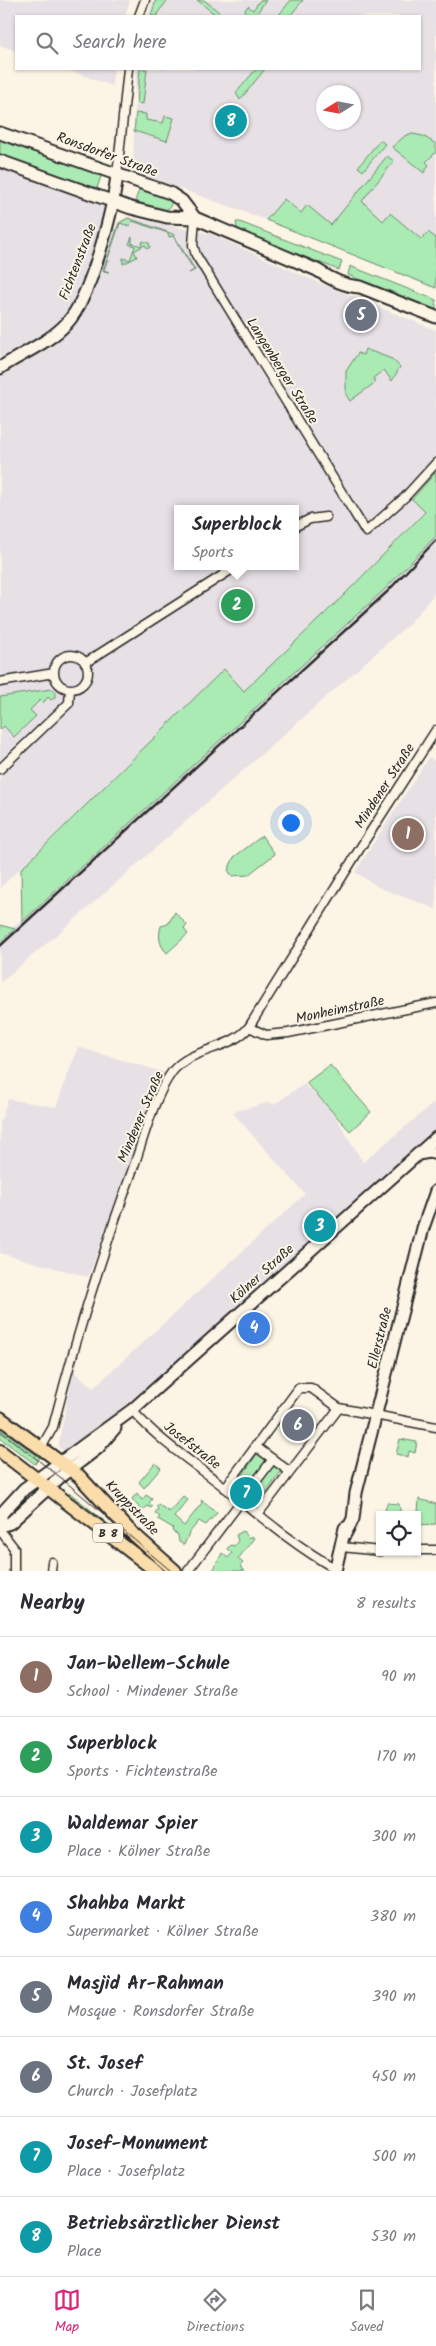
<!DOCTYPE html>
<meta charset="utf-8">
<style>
:root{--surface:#fff;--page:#f2f2f3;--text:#2b2b33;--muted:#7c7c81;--line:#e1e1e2;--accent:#db2777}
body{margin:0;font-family:Kalam,sans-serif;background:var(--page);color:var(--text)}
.controls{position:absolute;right:15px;bottom:15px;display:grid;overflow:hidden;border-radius:0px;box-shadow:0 1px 4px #0004}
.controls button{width:45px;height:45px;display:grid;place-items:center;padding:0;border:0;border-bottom:1px solid var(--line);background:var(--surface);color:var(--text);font:25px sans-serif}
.compass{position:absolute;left:316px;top:85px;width:45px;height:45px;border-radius:50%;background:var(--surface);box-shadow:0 1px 4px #0004;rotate:259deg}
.you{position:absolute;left:290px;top:822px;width:18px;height:18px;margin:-12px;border:4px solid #fff;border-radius:50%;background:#1a73e8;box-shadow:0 0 0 8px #1a73e833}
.badge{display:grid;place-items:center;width:32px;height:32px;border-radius:50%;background:var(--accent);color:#fff;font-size:16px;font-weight:700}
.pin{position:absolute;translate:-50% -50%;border:2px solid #fff;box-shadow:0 1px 5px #0006}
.popup{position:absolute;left:174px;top:505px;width:125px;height:65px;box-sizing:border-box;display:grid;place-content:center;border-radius:0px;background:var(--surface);filter:drop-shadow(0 1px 4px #0005);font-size:16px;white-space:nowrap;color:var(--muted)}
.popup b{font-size:19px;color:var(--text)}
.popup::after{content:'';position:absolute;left:50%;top:100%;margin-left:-10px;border:10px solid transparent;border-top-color:var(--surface)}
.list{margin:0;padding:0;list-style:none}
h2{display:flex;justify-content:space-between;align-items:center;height:65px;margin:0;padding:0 20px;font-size:21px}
h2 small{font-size:16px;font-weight:400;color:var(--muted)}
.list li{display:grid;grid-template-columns:32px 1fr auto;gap:15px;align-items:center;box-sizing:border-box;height:80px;padding:0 20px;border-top:1px solid var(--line)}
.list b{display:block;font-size:19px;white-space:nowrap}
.list p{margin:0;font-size:16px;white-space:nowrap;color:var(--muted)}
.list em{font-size:16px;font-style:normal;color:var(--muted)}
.icon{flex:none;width:28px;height:28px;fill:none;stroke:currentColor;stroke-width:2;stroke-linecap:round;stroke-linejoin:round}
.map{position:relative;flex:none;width:436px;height:1571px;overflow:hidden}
.search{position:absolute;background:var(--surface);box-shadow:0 1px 4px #0004;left:15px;right:15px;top:15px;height:55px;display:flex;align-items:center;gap:12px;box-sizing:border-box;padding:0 18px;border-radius:0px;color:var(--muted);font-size:19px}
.sheet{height:705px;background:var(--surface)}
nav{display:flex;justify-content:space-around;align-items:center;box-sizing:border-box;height:70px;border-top:1px solid var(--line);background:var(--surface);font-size:14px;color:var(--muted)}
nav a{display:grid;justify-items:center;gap:2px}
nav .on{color:var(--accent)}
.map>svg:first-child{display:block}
</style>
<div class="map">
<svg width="436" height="1571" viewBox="0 0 436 1571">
<rect width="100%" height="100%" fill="#fcf5e5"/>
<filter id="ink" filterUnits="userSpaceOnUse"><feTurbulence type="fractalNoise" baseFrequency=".02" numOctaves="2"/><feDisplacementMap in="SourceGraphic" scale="10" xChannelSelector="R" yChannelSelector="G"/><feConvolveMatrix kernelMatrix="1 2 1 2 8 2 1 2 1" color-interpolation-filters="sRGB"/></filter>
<g filter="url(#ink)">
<path fill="#e7e1e5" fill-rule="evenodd" d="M0,0H130L125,16H16V51L0,45Z
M153,0H436V289L266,220L140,174L133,163L136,69H420V16H148ZM324,92H354V122H324Z
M66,69H114L112,86Z
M0,167L108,206L76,299L65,321L0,363Z
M128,217L211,234L322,284L436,330V460L412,487V499L425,511L342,597L244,691L224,670L0,888V370L72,324L118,222ZM178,509H296V566H178Z
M436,529V592L410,623L73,921L0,983V939L406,565Z
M429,757L436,762V909L380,888L355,872Z
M78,1047L166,1073L88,1277L0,1253V1123L8,1099L56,1107Z
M304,1084L333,1112L363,1162L436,1101V1133L359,1197L163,1374L67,1453L58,1447L73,1370L93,1388L305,1194L232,1112L271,1102L273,1105Z"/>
<path fill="#aaeab3" stroke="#6a8a6f" d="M156,0H168L159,11L158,16H151Z
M197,0H204L224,16H217Z
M260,0H266L255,16H246L245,10L248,6L253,10Z
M291,0H303L290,16H278Z
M140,69H147L143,104L137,103Z
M256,69H265L240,100L236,93Z
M136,113L146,114V120L163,123L165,116L174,118L167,141L134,131Z
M413,134L423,136L436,144V152L426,162L429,165L424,173L392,147L406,135Z
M0,138L102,174L97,188L0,155Z
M380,140L385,144L363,171L358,167Z
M387,156L394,161L362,201L383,221L390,213L421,239L428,232L436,238V288L266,220L284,199L301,213L307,205L331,225Z
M140,187L170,197L172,201L170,207L164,211L135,201Z
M128,218L173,234L195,270L189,273L194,270L173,236L169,237L168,233L132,221L129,226L120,223L104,270L109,272L103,271L119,223Z
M236,222H240L342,262L339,270L254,237L237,228Z
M132,237V243L141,246L143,241L149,243L150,247L148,249L145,245L134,251L137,257L123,264V258L130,260L135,246L129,244Z
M350,266L436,300V310L348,275Z
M365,349L392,359L400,367L392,381L384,370L373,378L376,382L350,401L346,395V371L358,353L363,355Z
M436,472V536L432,540L384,590L22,922L21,869L224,669L244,691L342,597L425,512L412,499Z
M51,689L55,692V697L51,700L48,697L43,703L40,700L30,710L36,716L14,737L4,726L0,730V697Z
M262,836L275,854L248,875L232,876L228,870L234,857Z
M175,912L187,925L184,929L188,934L167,953C159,945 158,936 161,926L168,924Z
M0,925L15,929L0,942Z
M330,1065L371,1112L350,1131L306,1083Z
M0,1429L40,1458L35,1464L0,1438Z
M400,1439L417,1442L415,1453L409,1451L408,1457L396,1454Z
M259,1451L268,1458L248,1486L244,1487L239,1480Z
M274,1462L283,1469L263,1497L260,1498L254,1491Z
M155,1463L161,1468L144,1488L139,1482Z
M70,1493L113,1528L111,1530L67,1496Z
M137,1493L142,1500L146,1495L152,1499L149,1503L153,1506L151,1508L148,1506L142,1511L132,1499Z
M183,1496L188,1500L174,1517L184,1526L202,1503L201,1500L217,1513L206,1525L199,1521L189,1533L184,1545L179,1542L178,1535L172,1531L173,1528L158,1519L160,1517L155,1513L158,1509L156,1506L158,1504L169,1512Z
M419,1499L436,1504V1524L417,1525Z
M387,1503L399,1504L401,1515H384Z
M243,1531L249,1538L251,1536L254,1538L238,1559L243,1563L240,1566L245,1571H213L222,1553L228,1558L232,1553L227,1549L230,1545L234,1546L238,1541L236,1535Z"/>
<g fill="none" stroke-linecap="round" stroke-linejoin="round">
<g stroke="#2b2b2b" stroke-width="11">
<path id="street" d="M139,16L145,0
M117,175L128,69
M195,218L193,245L196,255L366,532L405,497L436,463
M296,526L310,519L326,517
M54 672a17 17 0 1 1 34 0a17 17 0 1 1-34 0Z
M85,663L237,566
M0,682L54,673
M0,769L69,703L70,689
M249,1027L266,1035L288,1033L436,1003
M132,1410C158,1440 192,1462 223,1486C259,1515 295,1546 336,1569
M255,1446L290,1472
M41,1448L53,1427C76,1338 103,1250 135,1163C144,1136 155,1095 172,1072C191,1047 230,1051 249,1027L362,845L436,730
M231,1479L265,1505
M225,1488L299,1388H311L339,1408L436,1427
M248,1492L273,1459
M258,1514L339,1408
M0,1530L14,1548V1571
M342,1547L380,1551
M417,1550H436
M51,1571L52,1562
M188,1571L245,1496"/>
</g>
<g stroke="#2b2b2b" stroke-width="15">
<path id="secondary" d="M0,133L170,193L182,201L195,218
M0,161L131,208L167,217L195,218L317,270C330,279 344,286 360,287L436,317
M0,368C21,354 50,342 67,323C91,297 113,210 117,175
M418,1154L430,1152L436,1154
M0,1520L2,1513L24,1489L132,1410L436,1138
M0,1526L10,1523L60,1477L98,1448L115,1428
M345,1534L353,1519L356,1493L367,1449L423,1228L436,1191
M335,1571L345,1528"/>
</g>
<g stroke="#2b2b2b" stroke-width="16">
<path id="primary" d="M0,1418L79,1476L129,1530L175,1571
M0,1451L156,1571"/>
</g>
<use href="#street" stroke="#fcf5e5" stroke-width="8"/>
<use href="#secondary" stroke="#fcf5e5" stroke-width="11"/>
<use href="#primary" stroke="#fbddab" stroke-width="12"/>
<path stroke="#2b2b2b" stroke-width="1" d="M0,1431L60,1477L171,1571"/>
<path stroke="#2b2b2b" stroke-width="2.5" d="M0,946L387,592L436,540"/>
</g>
</g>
<g text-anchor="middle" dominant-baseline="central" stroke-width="4" stroke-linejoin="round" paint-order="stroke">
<rect fill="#fcf5e5" stroke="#6a6863" stroke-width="1" x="93" y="1523.5" width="30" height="19" rx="4"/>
<g font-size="12" font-weight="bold" fill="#2b2b2b">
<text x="108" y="1533">B 8</text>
</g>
<g font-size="14" fill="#2b2b2b" stroke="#fcf5e5">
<text transform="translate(107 155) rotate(20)">Ronsdorfer Straße</text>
<text transform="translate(78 262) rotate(-69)">Fichtenstraße</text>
<text transform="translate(282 371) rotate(58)">Langenberger Straße</text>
<text transform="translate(385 786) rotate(-57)">Mindener Straße</text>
<text transform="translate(340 1010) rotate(-12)">Monheimstraße</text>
<text transform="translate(141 1117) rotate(-67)">Mindener Straße</text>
<text transform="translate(262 1274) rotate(-42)">Kölner Straße</text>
<text transform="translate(380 1338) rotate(-76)">Ellerstraße</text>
<text transform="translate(192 1446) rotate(38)">Josefstraße</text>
<text transform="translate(132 1508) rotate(46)">Kruppstraße</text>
</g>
</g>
</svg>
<div class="controls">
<button><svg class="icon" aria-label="locate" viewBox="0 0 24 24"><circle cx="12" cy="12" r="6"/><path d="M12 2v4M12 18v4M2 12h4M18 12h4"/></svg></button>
</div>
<svg class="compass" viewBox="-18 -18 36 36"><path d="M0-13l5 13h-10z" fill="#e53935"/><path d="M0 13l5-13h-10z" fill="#7c7c81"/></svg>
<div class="you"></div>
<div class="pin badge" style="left:408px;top:834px;background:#8d6e63">1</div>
<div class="pin badge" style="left:237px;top:605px;background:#2e9e5b">2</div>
<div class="popup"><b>Superblock</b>Sports</div>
<div class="pin badge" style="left:320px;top:1226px;background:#0f9aa8">3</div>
<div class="pin badge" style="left:254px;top:1328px;background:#3f7fe0">4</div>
<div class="pin badge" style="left:361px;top:315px;background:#6b7280">5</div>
<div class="pin badge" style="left:298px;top:1425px;background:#6b7280">6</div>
<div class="pin badge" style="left:246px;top:1493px;background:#0f9aa8">7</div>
<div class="pin badge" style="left:231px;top:121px;background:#0f9aa8">8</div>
<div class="search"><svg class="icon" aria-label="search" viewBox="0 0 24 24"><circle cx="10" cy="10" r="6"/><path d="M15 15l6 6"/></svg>Search here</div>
</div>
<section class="sheet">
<h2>Nearby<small>8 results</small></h2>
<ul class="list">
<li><span class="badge" style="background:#8d6e63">1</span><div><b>Jan-Wellem-Schule</b><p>School · Mindener Straße</p></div><em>90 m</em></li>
<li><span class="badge" style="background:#2e9e5b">2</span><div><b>Superblock</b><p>Sports · Fichtenstraße</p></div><em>170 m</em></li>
<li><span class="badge" style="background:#0f9aa8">3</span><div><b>Waldemar Spier</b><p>Place · Kölner Straße</p></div><em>300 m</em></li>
<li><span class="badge" style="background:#3f7fe0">4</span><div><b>Shahba Markt</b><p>Supermarket · Kölner Straße</p></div><em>380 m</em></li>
<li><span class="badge" style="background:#6b7280">5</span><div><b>Masjid Ar-Rahman</b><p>Mosque · Ronsdorfer Straße</p></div><em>390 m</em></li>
<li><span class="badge" style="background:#6b7280">6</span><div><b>St. Josef</b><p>Church · Josefplatz</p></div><em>450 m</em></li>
<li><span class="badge" style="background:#0f9aa8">7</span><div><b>Josef-Monument</b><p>Place · Josefplatz</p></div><em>500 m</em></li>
<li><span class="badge" style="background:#0f9aa8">8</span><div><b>Betriebsärztlicher Dienst</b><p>Place</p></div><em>530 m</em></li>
</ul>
</section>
<nav>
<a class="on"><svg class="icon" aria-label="map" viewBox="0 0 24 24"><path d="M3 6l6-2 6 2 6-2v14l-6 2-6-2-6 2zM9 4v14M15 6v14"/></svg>Map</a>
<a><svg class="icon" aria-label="directions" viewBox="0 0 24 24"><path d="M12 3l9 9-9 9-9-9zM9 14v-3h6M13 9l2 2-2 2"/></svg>Directions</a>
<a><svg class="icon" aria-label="saved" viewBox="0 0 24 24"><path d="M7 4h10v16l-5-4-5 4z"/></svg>Saved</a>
</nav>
